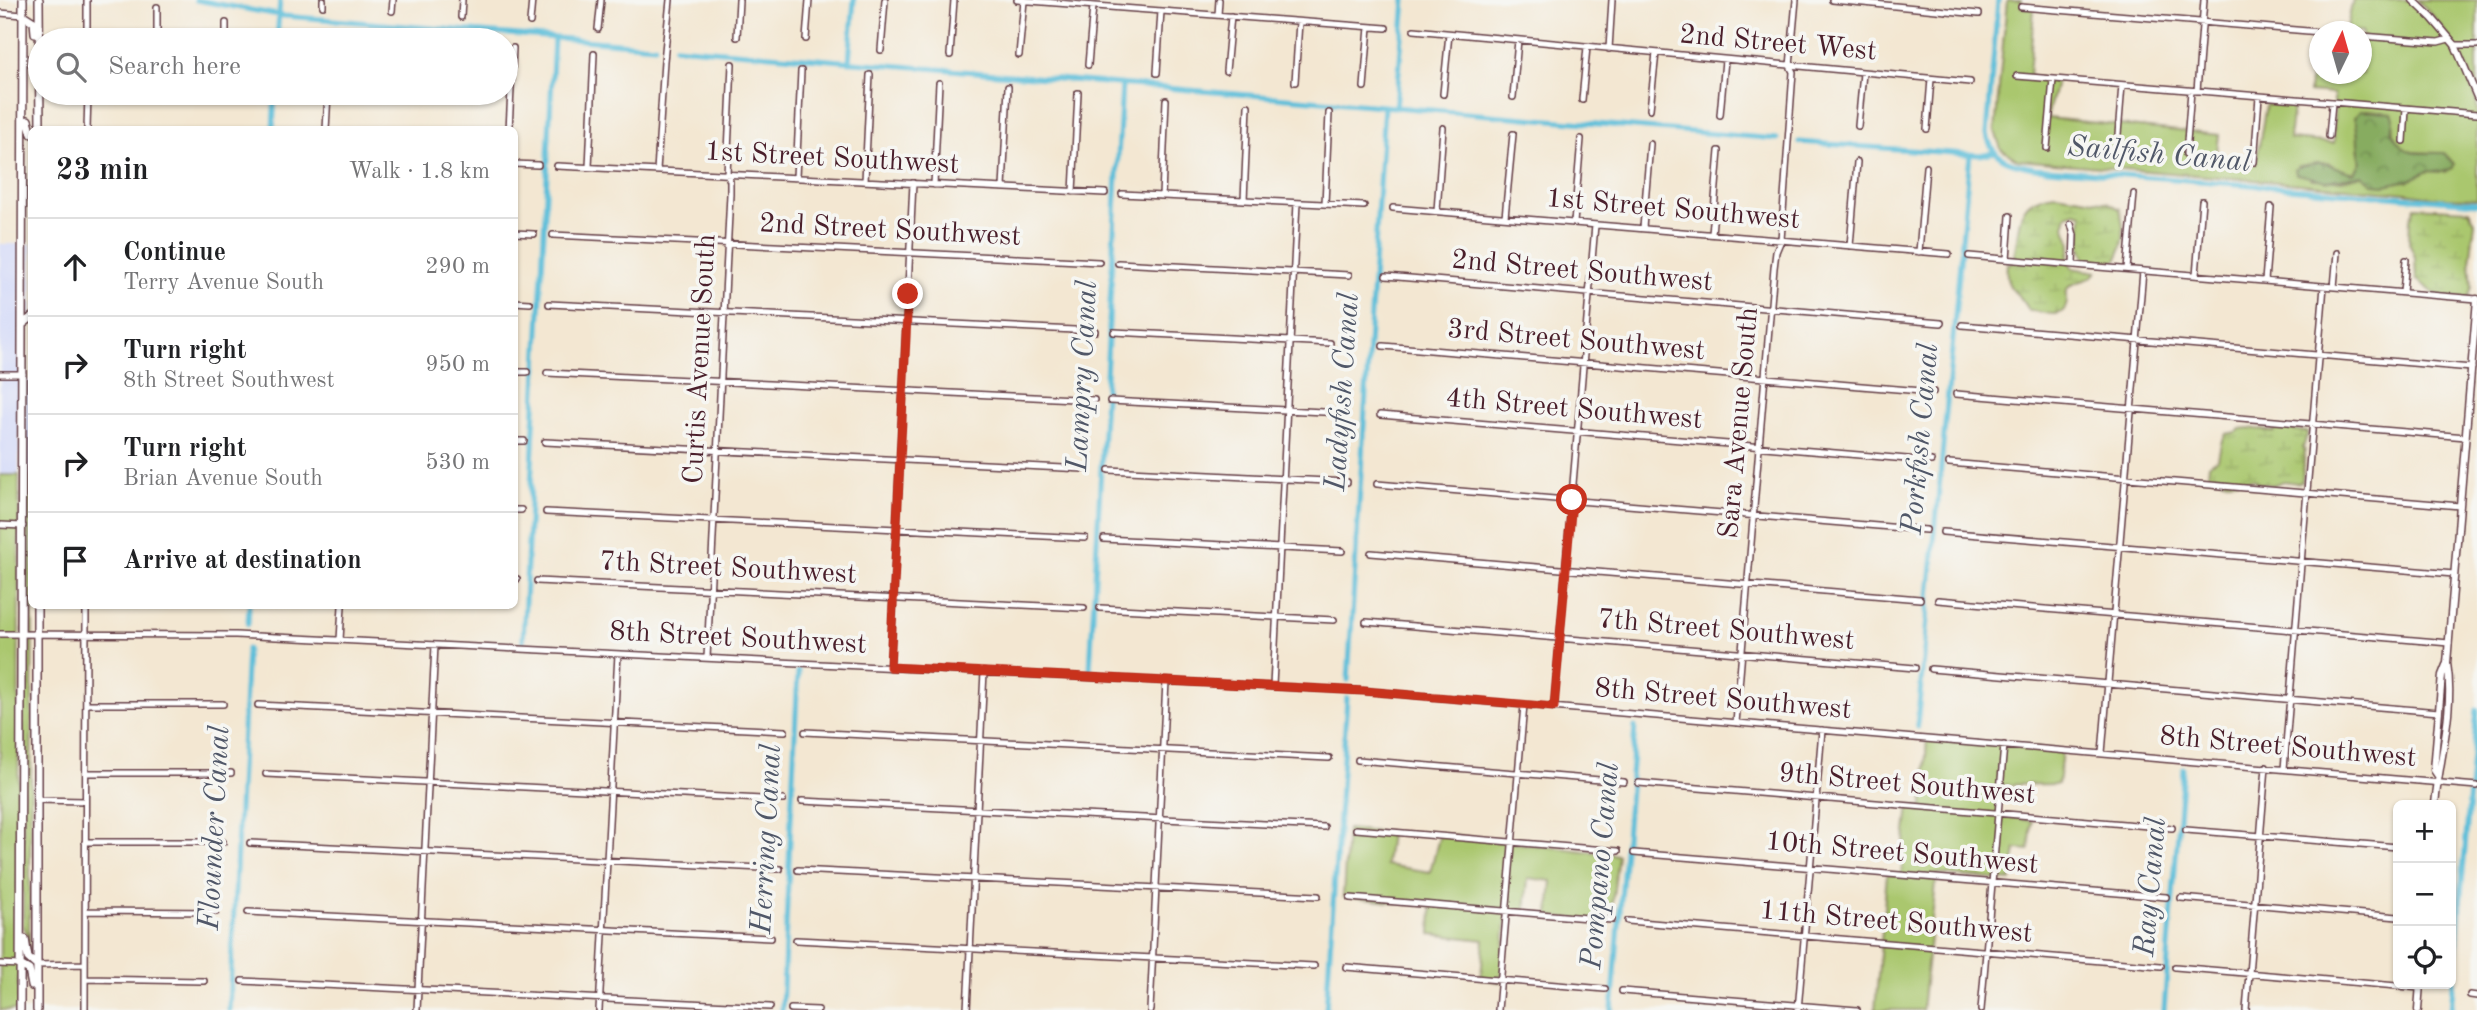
<!DOCTYPE html>
<meta charset="utf-8">
<style>
:root{--surface:#fff;--page:#f6f6f6;--text:#202124;--muted:#757577;--line:#e0e0e0}
body{margin:0;font-family:"Old Standard TT",serif;background:var(--page);color:var(--text)}
.controls{position:absolute;right:21px;bottom:21px;display:grid;overflow:hidden;border-radius:10px;box-shadow:0 2px 5px #0004}
.controls button{width:63px;height:63px;display:grid;place-items:center;padding:0;border:0;border-bottom:2px solid var(--line);background:var(--surface);color:var(--text);font:35px sans-serif}
.compass{position:absolute;left:2309px;top:21px;width:63px;height:63px;border-radius:50%;background:var(--surface);box-shadow:0 2px 5px #0004;rotate:5deg}
.stop{position:absolute;width:21px;height:21px;margin:-16px;border:5px solid #c8321e;border-radius:50%;background:#fff}
.stop.end{background:#c8321e;border-color:#fff;box-shadow:0 2px 7px #0008}
.list{margin:0;padding:0;list-style:none}
h2{display:flex;justify-content:space-between;align-items:center;height:91px;margin:0;padding:0 28px;font-size:30px}
h2 small{font-size:23px;font-weight:400;color:var(--muted)}
.list li{display:grid;grid-template-columns:46px 1fr auto;gap:21px;align-items:center;box-sizing:border-box;height:98px;padding:0 28px;border-top:2px solid var(--line)}
.list b{display:block;font-size:26px;white-space:nowrap}
.list p{margin:0;font-size:23px;white-space:nowrap;color:var(--muted)}
.list em{font-size:23px;font-style:normal;color:var(--muted)}
.icon{flex:none;width:38px;height:38px;fill:none;stroke:currentColor;stroke-width:2;stroke-linecap:round;stroke-linejoin:round}
.map{position:relative;flex:none;width:2477px;height:1010px;overflow:hidden}
.search{position:absolute;background:var(--surface);box-shadow:0 2px 5px #0004;left:28px;top:28px;width:490px;height:77px;display:flex;align-items:center;gap:18px;box-sizing:border-box;padding:0 24px;border-radius:38px;color:var(--muted);font-size:26px}
.panel{position:absolute;background:var(--surface);box-shadow:0 2px 5px #0004;left:28px;top:126px;width:490px;height:483px;border-radius:10px}
.map>svg:first-child{display:block}
</style>
<div class="map">
<svg width="2477" height="1010" viewBox="0 0 2477 1010">
<defs>
<pattern id="forest-crowns" width="20" height="18" patternUnits="userSpaceOnUse" patternTransform="scale(1.75)"><rect width="20" height="18" fill="#87ac61"/><path d="M2 6a3 3 0 1 1 6 0M12 15a3 3 0 1 1 6 0" fill="none" stroke="#708b50"/></pattern>
<pattern id="wetland-marsh" width="20" height="14" patternUnits="userSpaceOnUse" patternTransform="scale(1.75)"><rect width="20" height="14" fill="#aac76e"/><path d="M1 5h8M5 5V1M11 12h8M15 12V8" fill="none" stroke="#94aa5f"/></pattern>
</defs>
<rect width="100%" height="100%" fill="#f6f6f2"/>
<filter id="ink" filterUnits="userSpaceOnUse"><feTurbulence type="fractalNoise" baseFrequency=".0143" numOctaves="2"/><feDisplacementMap in="SourceGraphic" scale="14" xChannelSelector="R" yChannelSelector="G"/><feConvolveMatrix kernelMatrix="1 2 1 2 8 2 1 2 1" color-interpolation-filters="sRGB"/></filter>
<filter id="wash" filterUnits="userSpaceOnUse"><feTurbulence type="fractalNoise" baseFrequency=".00686" numOctaves="4" result="noise"/><feDisplacementMap in="SourceGraphic" scale="28" xChannelSelector="R" yChannelSelector="G"/><feGaussianBlur stdDeviation="1.57" result="paint"/><feColorMatrix in="noise" values="0 0 0 0 0 0 0 0 0 0 0 0 0 0 0 0 0 1.4 0 .05"/><feComposite in="paint" operator="in"/></filter>
<g filter="url(#wash)">
<rect width="100%" height="100%" fill="#f3e7d2"/>
<path fill="#d3d9f9" d="M0,244H21L19,475H0Z
M26,244H31V307L29,318L26,321Z
M25,377L30,382L31,388L32,476H24Z"/>
<path fill="#aac76e" stroke="#7a734c" stroke-width="2" fill-rule="evenodd" d="M2007,0H2022L2021,7L2034,8L2029,76L2056,82L2047,118L2219,135L2216,160L2256,164L2266,104L2293,107L2289,139L2334,143V94L2309,92L2314,38H2319L2320,74H2362V32L2346,31L2353,0H2409C2437,24 2473,69 2477,107C2477,137 2477,169 2477,199L2439,198L2406,193L2018,160L2001,149L1995,131ZM2366,111L2392,113C2397,135 2387,134 2408,152L2444,153L2454,164L2445,172L2428,171L2373,184L2362,175L2342,180L2311,179L2299,166L2329,163L2341,171L2355,173L2361,161C2355,142 2358,128 2366,111Z
M2417,0H2477V89C2463,56 2444,24 2417,0Z
M0,475H19L18,1010H0Z
M24,476H31L33,606L29,952L27,934L23,925Z
M1927,737L2062,751L2058,784L2002,785L1998,815L2032,821L2029,850L2016,849L2011,881L1937,874L1922,1010H1875L1887,874L1901,875L1909,806L1923,807Z
M1347,829L1390,833L1386,865L1430,872L1440,834L1618,855L1610,922L1549,916L1552,881L1528,878L1525,912L1507,910L1501,982L1481,979L1484,940L1431,934L1432,906L1343,897Z"/>
<path fill="url(#forest-crowns)" stroke="#686646" stroke-width="2" d="M2360,111L2392,113L2394,118L2392,133C2407,159 2418,152 2444,153L2454,164L2453,168L2443,172L2428,171L2410,180L2384,185L2373,184L2362,175L2327,181L2296,174L2295,169C2301,165 2304,166 2311,164C2330,160 2336,170 2355,173L2361,161C2356,145 2360,132 2354,118Z"/>
<path fill="url(#wetland-marsh)" stroke="#7a734c" stroke-width="2" d="M2056,194L2107,202L2120,209C2124,227 2127,245 2115,261L2086,262L2081,246L2082,214L2075,212L2067,215L2064,226L2071,243L2068,259L2072,268L2097,272C2089,283 2075,279 2067,289C2066,295 2068,301 2066,306C2061,321 2040,310 2029,311C2020,288 2004,296 2007,263H2012C2023,230 2009,199 2056,194Z
M2415,207L2469,210L2475,222L2470,262L2472,287L2468,298L2438,296L2416,279L2415,257L2409,243L2410,219Z
M2250,428L2274,432V430L2285,429L2308,432L2303,448L2305,450L2302,482L2297,483L2283,481L2273,485L2258,483L2254,479L2227,481L2208,475L2209,464L2218,459L2221,443L2226,434L2237,432L2240,429Z"/>
<g fill="none" stroke-linecap="round" stroke-linejoin="round">
<path stroke="#5bbed9" stroke-width="5" d="M196,0L284,16L655,46
M1998,0L1987,134C1992,160 2011,164 2035,168L2477,203
M277,40L280,0
M675,47L1777,139
M849,62L854,0
M1396,108L1405,0
M273,130L275,93
M1799,142L1980,155L1994,152
M248,624L249,606
M523,641L554,39
M1090,670L1122,84
M1348,680L1384,106
M1917,727L1970,154
M229,1010L247,649
M782,1010L798,671
M1326,1010L1347,698
M1612,1010L1635,727
M2164,1010L2183,768
M2451,1010L2477,710"/>
</g>
</g>
<g filter="url(#ink)">
<g fill="none" stroke-linecap="round" stroke-linejoin="round">
<g stroke="#633d44" stroke-width="8">
<path id="minor" d="M87,0V40
M1017,0L1386,28
M1832,0L1979,14
M323,6V0
M2021,7L2320,32
M392,11L393,0
M0,13L23,15
M1218,15L1219,0
M461,17L462,0
M530,22L532,0
M598,29L601,0
M1414,30L1970,82
M2362,36L2438,42L2449,39
M737,37L739,0
M806,39L809,0
M157,40V7
M226,40V23
M2455,45H2477
M1609,49L1612,0
M881,50L885,0
M950,55L954,0
M1019,55L1024,1
M1088,65L1093,6
M1226,71L1231,16
M1157,73L1161,11
M2017,76L2477,114
M1295,82L1299,22
M1364,87L1369,27
M2197,91L2204,0
M1443,94L1449,34
M1513,97L1518,40
M1582,100L1587,47
M1650,109L1656,53
M1720,115L1725,60
M1858,126L1863,73
M1927,129L1931,79
M87,130L88,93
M326,130L328,93
M509,130L513,48
M2329,136L2332,103
M2404,141L2406,109
M2047,148L2053,79
M2186,154L2191,91
M2116,159L2122,85
M2254,162L2259,97
M514,164L538,165
M557,166L1105,193
M589,167L594,54
M657,171L664,61L670,0
M796,177L801,71
M865,181L870,75
M934,185L939,83
M1003,188L1008,87
M1073,192L1078,93
M1122,194L1364,206
M1162,196L1166,100
M1244,200L1248,106
M1325,204L1329,113
M1393,208L1949,254
M1437,211L1443,128
M1505,217L1513,134
M1574,223L1581,139
M2071,224L2074,235L2073,265
M1643,228L1650,144
M514,233L534,234
M1712,234L1719,151
M553,235L1099,262
M1850,246L1857,162
M1919,252L1926,167
M1969,256L2477,299
M2007,259L2010,216
M1118,263L1349,275
M2127,269L2134,194
M2196,275L2202,201
M1386,276L1941,323
M2265,281L2271,207
M2334,287L2337,253
M2403,292L2406,260
M514,302L530,303
M549,304L1095,331
M1962,325L2472,368
M1114,332L1330,343
M1383,346L1933,392
M514,372H527
M547,373L1094,400
M0,374H23
M1956,394L2466,437
M1110,401L1342,413
M1380,415L1931,461
M514,441H524
M545,442L1084,469
M1949,463L2460,506
M1109,470L1347,482
M1377,484L1926,530
M514,510H521
M546,512L1085,538
M0,525L23,526
M1943,532L2454,574
M1104,539L1342,551
M1371,553L1920,599
M514,579H517
M537,581L1084,608
M1938,600L2449,643
M1100,608L1334,620
M1366,622L1915,668
M0,634L236,635L1364,691L2477,786
M340,640L342,606
M707,658L730,194V181L727,174L732,64
M890,667L913,183
M1931,669L2439,712
M1273,686L1297,203
M86,704H223
M258,705L785,731
M1554,707L1595,225
M1736,723L1774,268L1776,252L1781,240L1793,72L1790,66L1796,0
M805,732L1329,758
M2102,753L2143,271
M1358,760L1624,782
M2284,769L2324,286
M86,773H231
M266,774L783,800
M1639,783L2172,828
M37,800L85,801
M802,801L1324,827
M1356,829L1618,851
M2186,830L2398,847
M85,842H223
M250,843L780,869
M1634,853L2166,897
M798,870L1318,896
M1350,898L1612,920
M2181,898L2398,917
M86,911L216,912
M248,912L771,938
M1628,921L2161,966
M796,940L1314,966
M0,964L20,965
M36,965L85,964
M1346,967L1605,989
M2175,967L2420,988
M85,979L204,981
M242,981L770,1007
M1622,991L1857,1010
M2470,995L2477,996
M791,1009L818,1010
M85,1010L86,606
M417,1010L435,645
M599,1010L618,654
M967,1010L984,672
M1150,1010L1166,681
M1498,1010L1524,705
M1798,1010L1822,730
M1981,1010L2004,745
M2246,1010L2266,767"/>
</g>
<g stroke="#633d44" stroke-width="9">
<path id="tertiary" d="M2413,0L2432,18L2455,45L2477,97
M2438,776L2434,770L2442,675L2446,665
M2435,805C2439,759 2455,710 2447,663L2477,299
M2418,1010L2420,984"/>
</g>
<g stroke="#633d44" stroke-width="10">
<path id="secondary" d="M39,0L40,130
M23,15L34,22L35,33
M28,120L32,134
M23,324L32,317
M25,939L28,958L36,965
M20,965L29,970L32,986
M20,1010L23,0
M37,1010V606"/>
</g>
<use href="#minor" stroke="#fff" stroke-width="5"/>
<use href="#tertiary" stroke="#fff" stroke-width="6"/>
<use href="#secondary" stroke="#fff" stroke-width="7"/>
</g>
</g>
<g fill="none" stroke-linecap="round" stroke-linejoin="round" filter="url(#ink)">
<path stroke="#c8321e" stroke-width="9" d="M908,294L890,667L1364,691L1554,707L1572,500"/>
</g>
<g text-anchor="middle" dominant-baseline="central" stroke-width="7" stroke-linejoin="round" paint-order="stroke">
<g font-size="28" fill="#4a1f2b" stroke="#f6f6f2">
<text transform="translate(1778 44) rotate(5)">2nd Street West</text>
<text transform="translate(832 159) rotate(3)">1st Street Southwest</text>
<text transform="translate(1673 210) rotate(5)">1st Street Southwest</text>
<text transform="translate(890 231) rotate(3)">2nd Street Southwest</text>
<text transform="translate(1582 272) rotate(5)">2nd Street Southwest</text>
<text transform="translate(1576 341) rotate(5)">3rd Street Southwest</text>
<text transform="translate(701 359) rotate(-87)">Curtis Avenue South</text>
<text transform="translate(1574 410) rotate(5)">4th Street Southwest</text>
<text transform="translate(1740 423) rotate(-85)">Sara Avenue South</text>
<text transform="translate(728 569) rotate(3)">7th Street Southwest</text>
<text transform="translate(1726 631) rotate(5)">7th Street Southwest</text>
<text transform="translate(738 639) rotate(3)">8th Street Southwest</text>
<text transform="translate(1723 700) rotate(5)">8th Street Southwest</text>
<text transform="translate(2288 748) rotate(5)">8th Street Southwest</text>
<text transform="translate(1907 785) rotate(5)">9th Street Southwest</text>
<text transform="translate(1902 854) rotate(5)">10th Street Southwest</text>
<text transform="translate(1896 923) rotate(5)">11th Street Southwest</text>
</g>
<g font-size="30" font-style="italic" fill="#505768" stroke="#f6f6f2">
<text transform="translate(2159 155) rotate(5)">Sailfish Canal</text>
<text transform="translate(1083 376) rotate(-87)">Lampry Canal</text>
<text transform="translate(1343 392) rotate(-86)">Ladyfish Canal</text>
<text transform="translate(1921 439) rotate(-85)">Porkfish Canal</text>
<text transform="translate(215 828) rotate(-87)">Flounder Canal</text>
<text transform="translate(767 839) rotate(-87)">Herring Canal</text>
<text transform="translate(1601 866) rotate(-85)">Pompano Canal</text>
<text transform="translate(2151 887) rotate(-85)">Ray Canal</text>
</g>
</g>
</svg>
<div class="controls">
<button>+</button>
<button>−</button>
<button><svg class="icon" aria-label="locate" viewBox="0 0 24 24"><circle cx="12" cy="12" r="6"/><path d="M12 2v4M12 18v4M2 12h4M18 12h4"/></svg></button>
</div>
<svg class="compass" viewBox="-18 -18 36 36"><path d="M0-13l5 13h-10z" fill="#e53935"/><path d="M0 13l5-13h-10z" fill="#757577"/></svg>
<div class="stop" style="left:1572px;top:500px"></div>
<div class="stop end" style="left:908px;top:294px"></div>
<div class="search"><svg class="icon" aria-label="search" viewBox="0 0 24 24"><circle cx="10" cy="10" r="6"/><path d="M15 15l6 6"/></svg>Search here</div>
<section class="panel">
<h2>23 min<small>Walk · 1.8 km</small></h2>
<ul class="list">
<li><svg class="icon" aria-label="ahead" viewBox="0 0 24 24"><path d="M12 20V5M6 11l6-6 6 6"/></svg><div><b>Continue</b><p>Terry Avenue South</p></div><em>290 m</em></li>
<li><svg class="icon" aria-label="right" viewBox="0 0 24 24"><path d="M7 20v-9h11M14 6l5 5-5 5"/></svg><div><b>Turn right</b><p>8th Street Southwest</p></div><em>950 m</em></li>
<li><svg class="icon" aria-label="right" viewBox="0 0 24 24"><path d="M7 20v-9h11M14 6l5 5-5 5"/></svg><div><b>Turn right</b><p>Brian Avenue South</p></div><em>530 m</em></li>
<li><svg class="icon" aria-label="arrive" viewBox="0 0 24 24"><path d="M6 21V4h12l-3 4 3 4H6"/></svg><div><b>Arrive at destination</b></div></li>
</ul>
</section>
</div>
